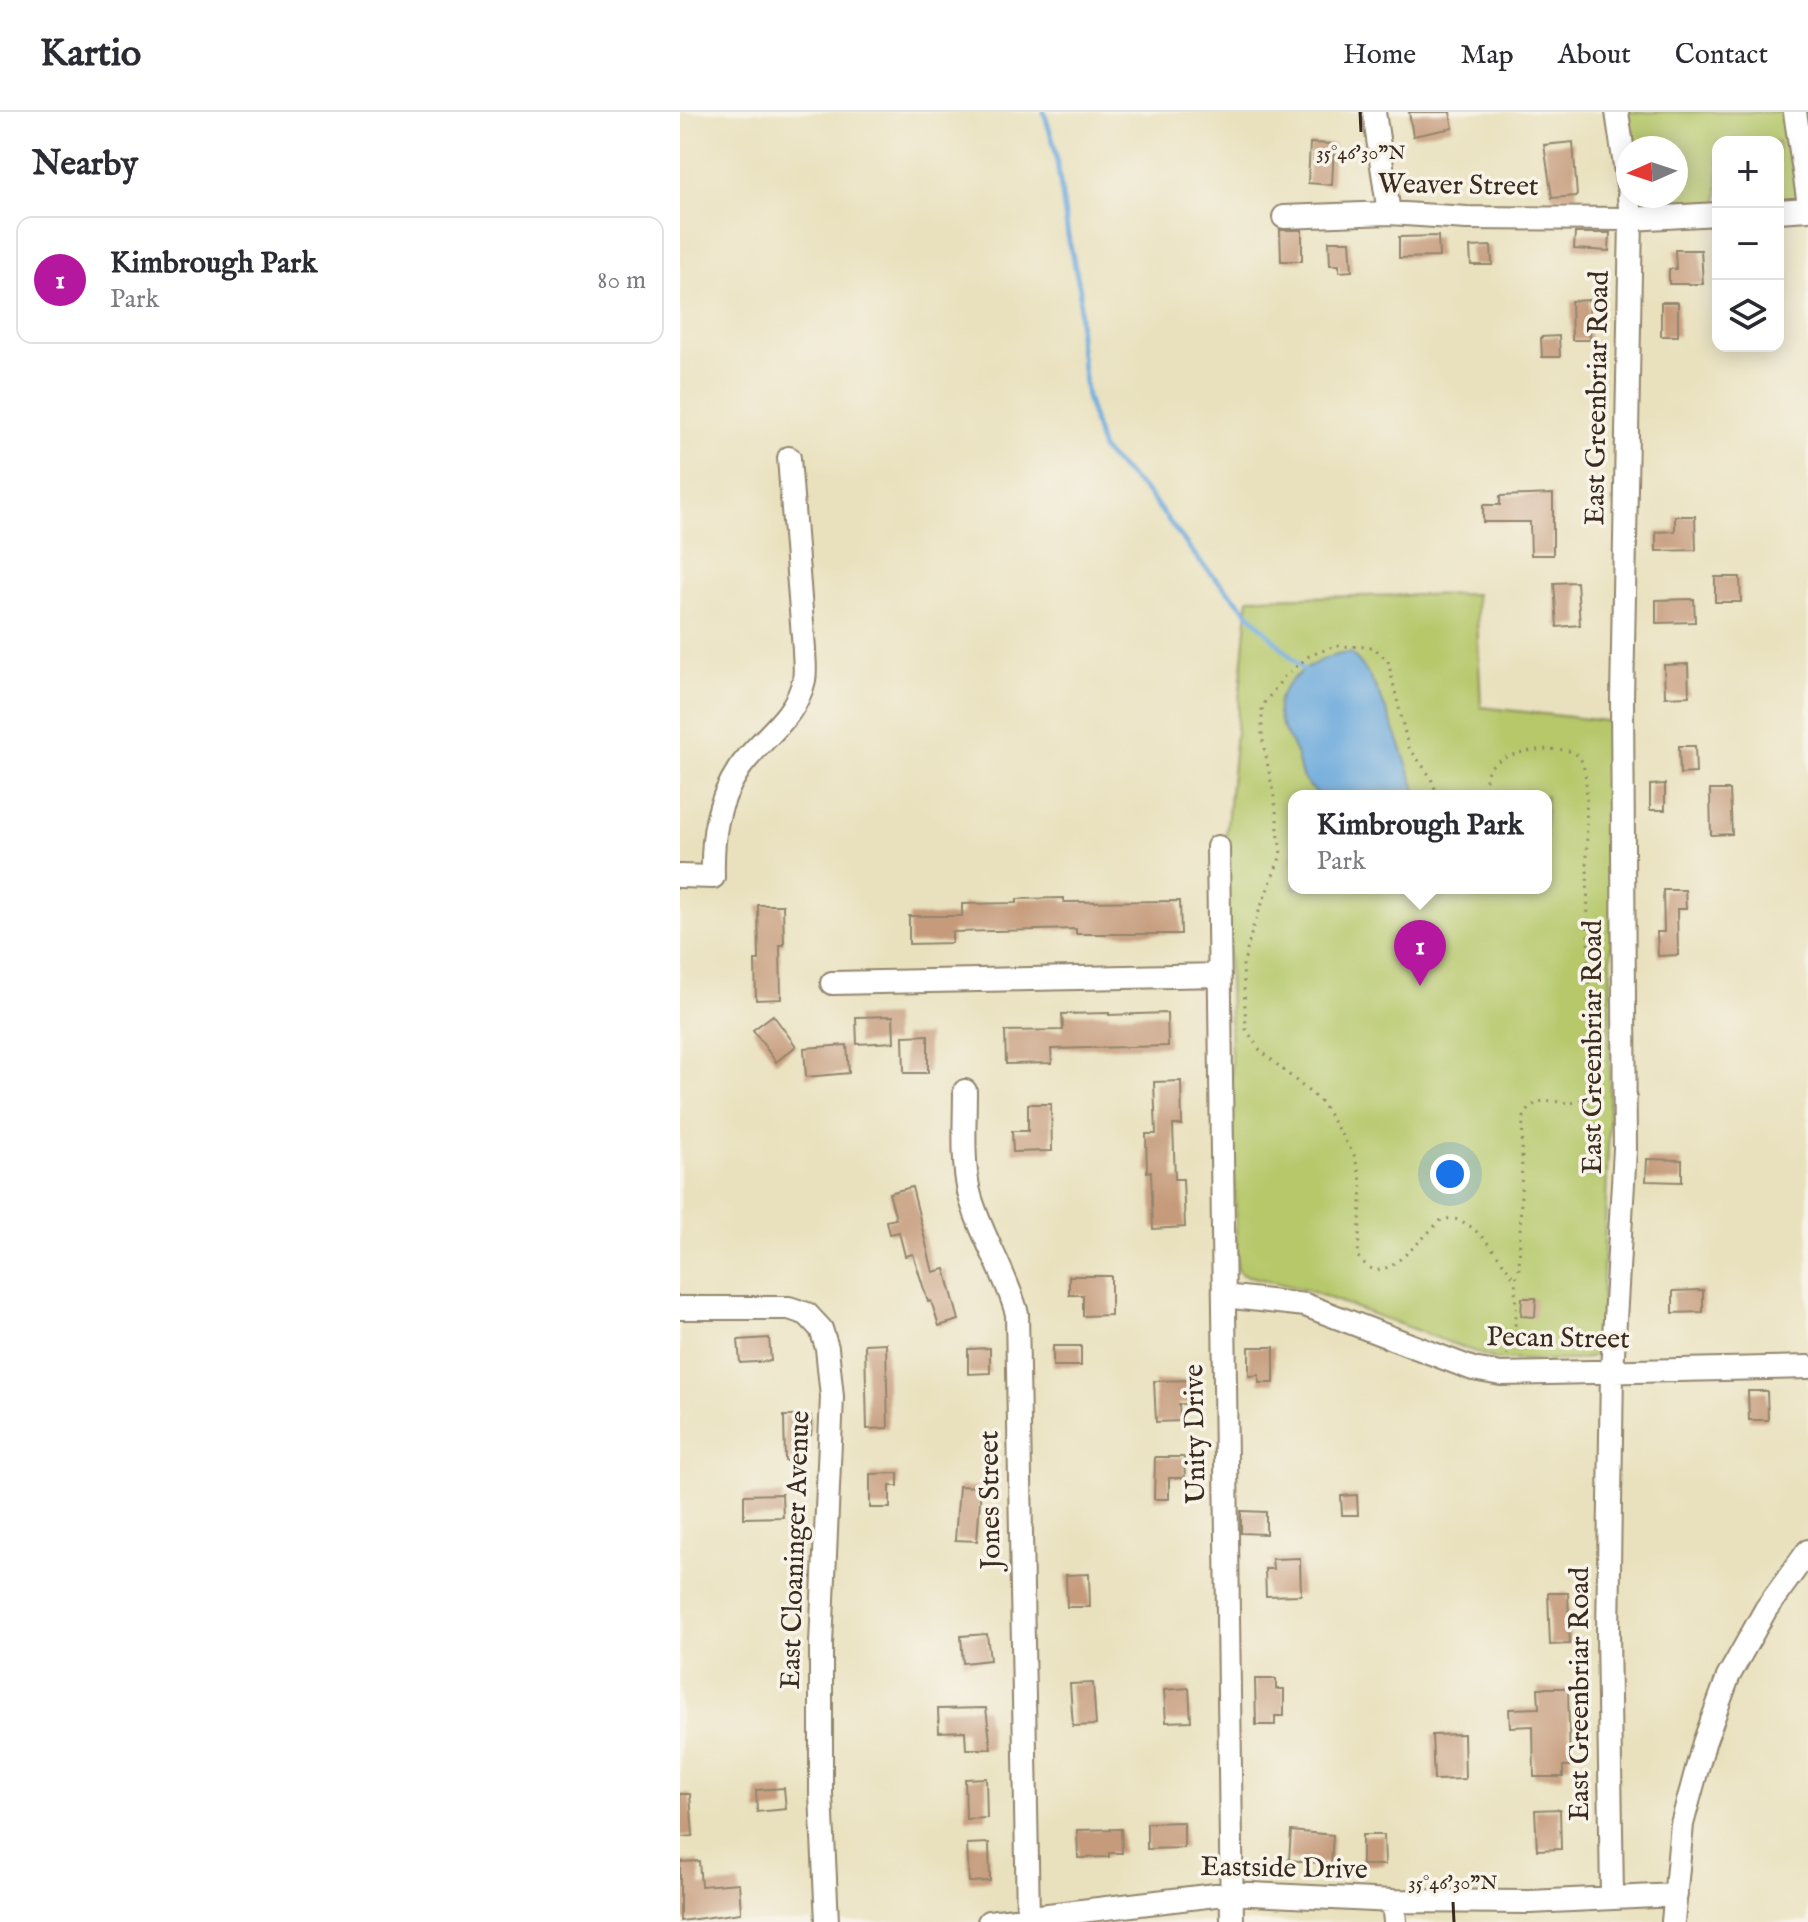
<!DOCTYPE html>
<meta charset="utf-8">
<style>
:root{--surface:#fff;--page:#f2f2f3;--text:#2b2b33;--muted:#7c7c81;--line:#e1e1e2;--accent:#b5179e}
body{margin:0;font-family:"IM FELL English",serif;background:var(--page);color:var(--text)}
.controls{position:absolute;right:24px;top:24px;display:grid;overflow:hidden;border-radius:16px;box-shadow:0 4px 20px #0003}
.controls button{width:72px;height:72px;display:grid;place-items:center;padding:0;border:0;border-bottom:2px solid var(--line);background:var(--surface);color:var(--text);font:40px sans-serif}
.compass{position:absolute;left:936px;top:24px;width:72px;height:72px;border-radius:50%;background:var(--surface);box-shadow:0 4px 20px #0003;rotate:267deg}
.you{position:absolute;left:770px;top:1062px;width:28px;height:28px;margin:-20px;border:6px solid #fff;border-radius:50%;background:#1a73e8;box-shadow:0 0 0 12px #1a73e833}
.badge{display:grid;place-items:center;width:52px;height:52px;border-radius:50%;background:var(--accent);color:#fff;font-size:26px;font-weight:700}
.pin{position:absolute;translate:-50% -66px;filter:drop-shadow(0 2px 4px #0008)}
.pin::after{content:'';position:absolute;top:42px;width:28px;height:24px;background:inherit;clip-path:polygon(0 0,100% 0,50% 100%)}
.popup{position:absolute;left:608px;top:678px;width:264px;height:104px;box-sizing:border-box;display:grid;place-content:center;border-radius:16px;background:var(--surface);filter:drop-shadow(0 2px 6px #0005);font-size:26px;white-space:nowrap;color:var(--muted)}
.popup b{font-size:30px;color:var(--text)}
.popup::after{content:'';position:absolute;left:50%;top:100%;margin-left:-16px;border:16px solid transparent;border-top-color:var(--surface)}
.list{margin:0;padding:0;list-style:none}
h2{display:flex;justify-content:space-between;align-items:center;height:104px;margin:0;padding:0 32px;font-size:34px}
h2 small{font-size:26px;font-weight:400;color:var(--muted)}
.list li{display:grid;grid-template-columns:52px 1fr auto;gap:24px;align-items:center;box-sizing:border-box;height:128px;margin:0 16px 16px;padding:0 16px;border:2px solid var(--line);border-radius:16px}
.list b{display:block;font-size:30px;white-space:nowrap}
.list p{margin:0;font-size:26px;white-space:nowrap;color:var(--muted)}
.list em{font-size:26px;font-style:normal;color:var(--muted)}
.icon{flex:none;width:44px;height:44px;fill:none;stroke:currentColor;stroke-width:2;stroke-linecap:round;stroke-linejoin:round}
.map{position:relative;flex:none;width:1128px;height:1810px;overflow:hidden}
header{display:flex;align-items:center;gap:48px;box-sizing:border-box;height:112px;padding:0 40px;background:var(--surface);border-bottom:2px solid var(--line)}
header strong{font-size:38px}
nav{display:flex;gap:44px;margin-inline-start:auto;font-size:28px}
main{display:flex}
aside{flex:1;background:var(--surface)}
.map>svg:first-child{display:block}
</style>
<header>
<strong>Kartio</strong>
<nav><a>Home</a><a>Map</a><a>About</a><a>Contact</a></nav>
</header>
<main>
<aside>
<h2>Nearby<small></small></h2>
<ul class="list">
<li><span class="badge">1</span><div><b>Kimbrough Park</b><p>Park</p></div><em>80 m</em></li>
</ul>
</aside>
<div class="map">
<svg width="1128" height="1810" viewBox="0 0 1128 1810">
<rect width="100%" height="100%" fill="#f7f3e8"/>
<filter id="ink" filterUnits="userSpaceOnUse"><feTurbulence type="fractalNoise" baseFrequency=".0125" numOctaves="2"/><feDisplacementMap in="SourceGraphic" scale="16" xChannelSelector="R" yChannelSelector="G"/><feConvolveMatrix kernelMatrix="1 2 1 2 8 2 1 2 1" color-interpolation-filters="sRGB"/></filter>
<filter id="wash" filterUnits="userSpaceOnUse"><feTurbulence type="fractalNoise" baseFrequency=".006" numOctaves="4" result="noise"/><feDisplacementMap in="SourceGraphic" scale="32" xChannelSelector="R" yChannelSelector="G"/><feGaussianBlur stdDeviation="1.8" result="paint"/><feColorMatrix in="noise" values="0 0 0 0 0 0 0 0 0 0 0 0 0 0 0 0 0 1.4 0 .05"/><feComposite in="paint" operator="in"/></filter>
<g filter="url(#wash)">
<rect width="100%" height="100%" fill="#e9e1be"/>
<path fill="#b6c86b" stroke="#787944" stroke-width="2" fill-rule="evenodd" d="M946,0H1128V92L1098,93V30H1038V94C1015,94 981,102 964,84H996V36H952Z
M796,482L801,595L934,610L929,1014L920,1238L909,1246L895,1248H817L630,1179L561,1162L557,1157L545,733L569,486ZM614,684H866V776H614Z"/>
<path fill="#6aa9dc" stroke="#526a7d" stroke-width="2" d="M670,541C699,562 725,648 738,684H641C635,679 626,673 623,666C619,659 619,649 616,641C609,625 593,607 599,588C608,562 645,542 670,541Z"/>
<g fill="none" stroke-linecap="round" stroke-linejoin="round">
<path stroke="#6aa9dc" stroke-width="5" d="M364,0L375,36L388,124L400,177L399,229L407,285L422,338L469,383L521,451L628,563"/>
</g>
<g id="blocks">
<path fill="#c69b7c" d="M729,0H770L773,16L733,24Z
M893,30L897,84L872,86L864,33Z
M630,31L654,32L652,73L628,71Z
M600,118H622V149H601Z
M895,121H930L929,139L894,137Z
M758,124L759,145L719,146V125Z
M649,129H670L672,159L659,160V153H650Z
M811,134L812,153H791L790,135Z
M995,138H1021L1023,172H989V157H996Z
M909,188L910,228H892L891,189Z
M981,190H998V224H981Z
M879,224L880,245H862L861,225Z
M873,382V443H851L850,410H803V393H820V384Z
M995,404H1015L1016,438L976,439V420L995,419Z
M1035,465H1060L1061,490H1035Z
M897,470L900,513L877,515L874,471Z
M1014,487L1015,510L976,511V488Z
M1008,552L1009,584L985,585L984,553Z
M999,634H1015L1016,661L1000,662Z
M985,672V698H970V673Z
M1030,678H1050L1052,722L1031,723Z
M983,778H1005L1006,797H997L998,843L978,844L977,820H984Z
M384,786V790L500,789L501,822H396V817L272,820V831L229,832V804H282V792L337,791V787Z
M78,793H103L104,833H100L101,887L76,888L75,848H79Z
M429,901V903L487,901L488,934L371,937L372,951L326,952L325,919L383,918L382,902Z
M93,903L116,934L96,950L73,918Z
M213,904L214,930L177,932L176,905Z
M248,923V961H224L223,924Z
M167,933L169,961L126,965L124,936Z
M501,969L502,1013H493L495,1067H503L505,1115L473,1117L471,1059L467,1060L466,1022H476L474,970Z
M348,992H371L372,1039L333,1040L332,1019H348Z
M967,1047L1002,1048V1070L966,1069Z
M232,1075L253,1160L265,1157L279,1208L259,1214L251,1189L248,1190L233,1142L225,1144L219,1120L209,1122L206,1109L216,1107L209,1081Z
M389,1164H431V1203L403,1204V1183H389Z
M1023,1178V1200L993,1201V1179Z
M842,1186H856L855,1205L841,1204Z
M89,1226L91,1249L60,1251L58,1228Z
M206,1231L208,1316L187,1317L185,1232Z
M373,1234H401V1254H373Z
M569,1235H594V1271H579V1263L569,1264Z
M310,1236V1261L288,1262V1237Z
M516,1268L517,1292H499L500,1309L476,1310L474,1269Z
M1068,1279H1087L1088,1308H1069Z
M104,1304H131V1323H125V1348L105,1349Z
M475,1345H504L505,1366H489V1387H474Z
M218,1361V1374H210V1396H190V1362Z
M279,1374L301,1375L297,1429L275,1428Z
M102,1382L103,1405L64,1406V1383Z
M677,1383L678,1403H662L661,1384Z
M561,1399L586,1400V1422L561,1421Z
M620,1446L621,1483L586,1484L585,1457H593L592,1447Z
M409,1462L410,1495H387L386,1463Z
M868,1481H888L890,1532L870,1533Z
M307,1522L310,1548L283,1551L281,1524Z
M575,1567H596V1577H604V1604H595V1613H576Z
M413,1571L416,1613L393,1614L390,1572Z
M509,1576L511,1609L486,1610L484,1578Z
M858,1576H888L890,1654H883V1665H854L853,1614L830,1615L829,1597L859,1596Z
M306,1596L311,1637H286L285,1619L259,1620L258,1597Z
M784,1622L785,1667L754,1668L752,1623Z
M306,1666L307,1706L286,1707L285,1667Z
M104,1676L106,1697L77,1700L76,1678Z
M0,1682H10L13,1724L0,1725Z
M880,1697L881,1737L857,1738L855,1698Z
M504,1710V1736L467,1737V1711Z
M441,1717L442,1741H429V1745L398,1746L397,1718Z
M611,1719L653,1723L651,1752L609,1748Z
M682,1723H704L705,1753H682Z
M309,1731L310,1769L289,1770L287,1732Z
M19,1749L21,1774L59,1771L61,1801L0,1809V1750Z"/>
</g>
</g>
<g filter="url(#ink)">
<use href="#blocks" fill-opacity="0" stroke="#92866e" stroke-width="2"/>
<g fill="none" stroke-linecap="round" stroke-linejoin="round">
<g stroke="#92866e" stroke-width="26">
<path id="minor" d="M694,0L709,101
M937,0L948,74
M1115,0L1128,86
M1098,99L1128,97
M604,105L709,101L787,106L951,107L1038,102
M538,735L552,1810
M0,764L33,765C32,725 36,692 59,657C80,626 115,608 124,568C126,558 124,546 124,537L109,346
M152,871L540,863
M285,979C285,1012 282,1047 289,1080C300,1123 326,1160 337,1202L348,1805
M544,1184L625,1193L793,1257L821,1262L1128,1255
M0,1196H109L127,1202L141,1217L147,1236L152,1285L141,1532V1682L147,1810
M932,1785L928,1521L932,1259L945,1037L942,588L951,107L949,84
M713,1789L715,1810
M309,1810L552,1781L713,1789L850,1790L996,1783
M993,1810L1002,1712L1024,1631L1048,1565L1086,1497L1128,1439"/>
</g>
<path stroke="#92866e" stroke-width="3" stroke-dasharray="2 6" stroke-linecap="butt" d="M758,684L750,664L728,634L708,549L693,535L655,534L629,544L604,565L582,594V624L595,690L601,743L573,815L563,854L566,917L580,938L641,990L674,1043L682,1072L678,1145C683,1150 690,1159 699,1158C717,1156 747,1121 760,1109C789,1095 819,1147 835,1167
M810,684C807,676 804,667 808,659C817,639 874,633 892,640C903,644 904,657 906,667L910,978C890,1010 863,967 843,1007L839,1158C832,1173 837,1188 836,1204C835,1218 832,1230 827,1243"/>
<use href="#minor" stroke="#fff" stroke-width="22"/>
</g>
</g>
<path fill="none" stroke="#3b2a1e" stroke-width="3" d="M680,0L681,20M773,1790L774,1810"/>
<g text-anchor="middle" dominant-baseline="central" stroke-width="7" stroke-linejoin="round" paint-order="stroke">
<g font-size="28" fill="#3b2a1e" stroke="#f7f3e8">
<text transform="translate(778 74) rotate(1)">Weaver Street</text>
<text transform="translate(918 286) rotate(-89)">East Greenbriar Road</text>
<text transform="translate(913 935) rotate(-90)">East Greenbriar Road</text>
<text transform="translate(878 1227) rotate(1)">Pecan Street</text>
<text transform="translate(516 1322) rotate(-91)">Unity Drive</text>
<text transform="translate(311 1388) rotate(-91)">Jones Street</text>
<text transform="translate(116 1438) rotate(-88)">East Cloaninger Avenue</text>
<text transform="translate(900 1582) rotate(-90)">East Greenbriar Road</text>
<text transform="translate(604 1757) rotate(1)">Eastside Drive</text>
</g>
</g>
<g font-size="20" text-anchor="middle" fill="#3b2a1e" stroke="#f7f3e8" stroke-width="7" stroke-linejoin="round" paint-order="stroke">
<text x="681" y="47">35°46'30"N</text>
<text x="773" y="1777">35°46'30"N</text>
</g>
</svg>
<div class="controls">
<button>+</button>
<button>−</button>
<button><svg class="icon" aria-label="layers" viewBox="0 0 24 24"><path d="M12 4l9 5-9 5-9-5zM3 14l9 5 9-5"/></svg></button>
</div>
<svg class="compass" viewBox="-18 -18 36 36"><path d="M0-13l5 13h-10z" fill="#e53935"/><path d="M0 13l5-13h-10z" fill="#7c7c81"/></svg>
<div class="you"></div>
<div class="pin badge" style="left:740px;top:874px">1</div>
<div class="popup"><b>Kimbrough Park</b>Park</div>
</div>
</main>
